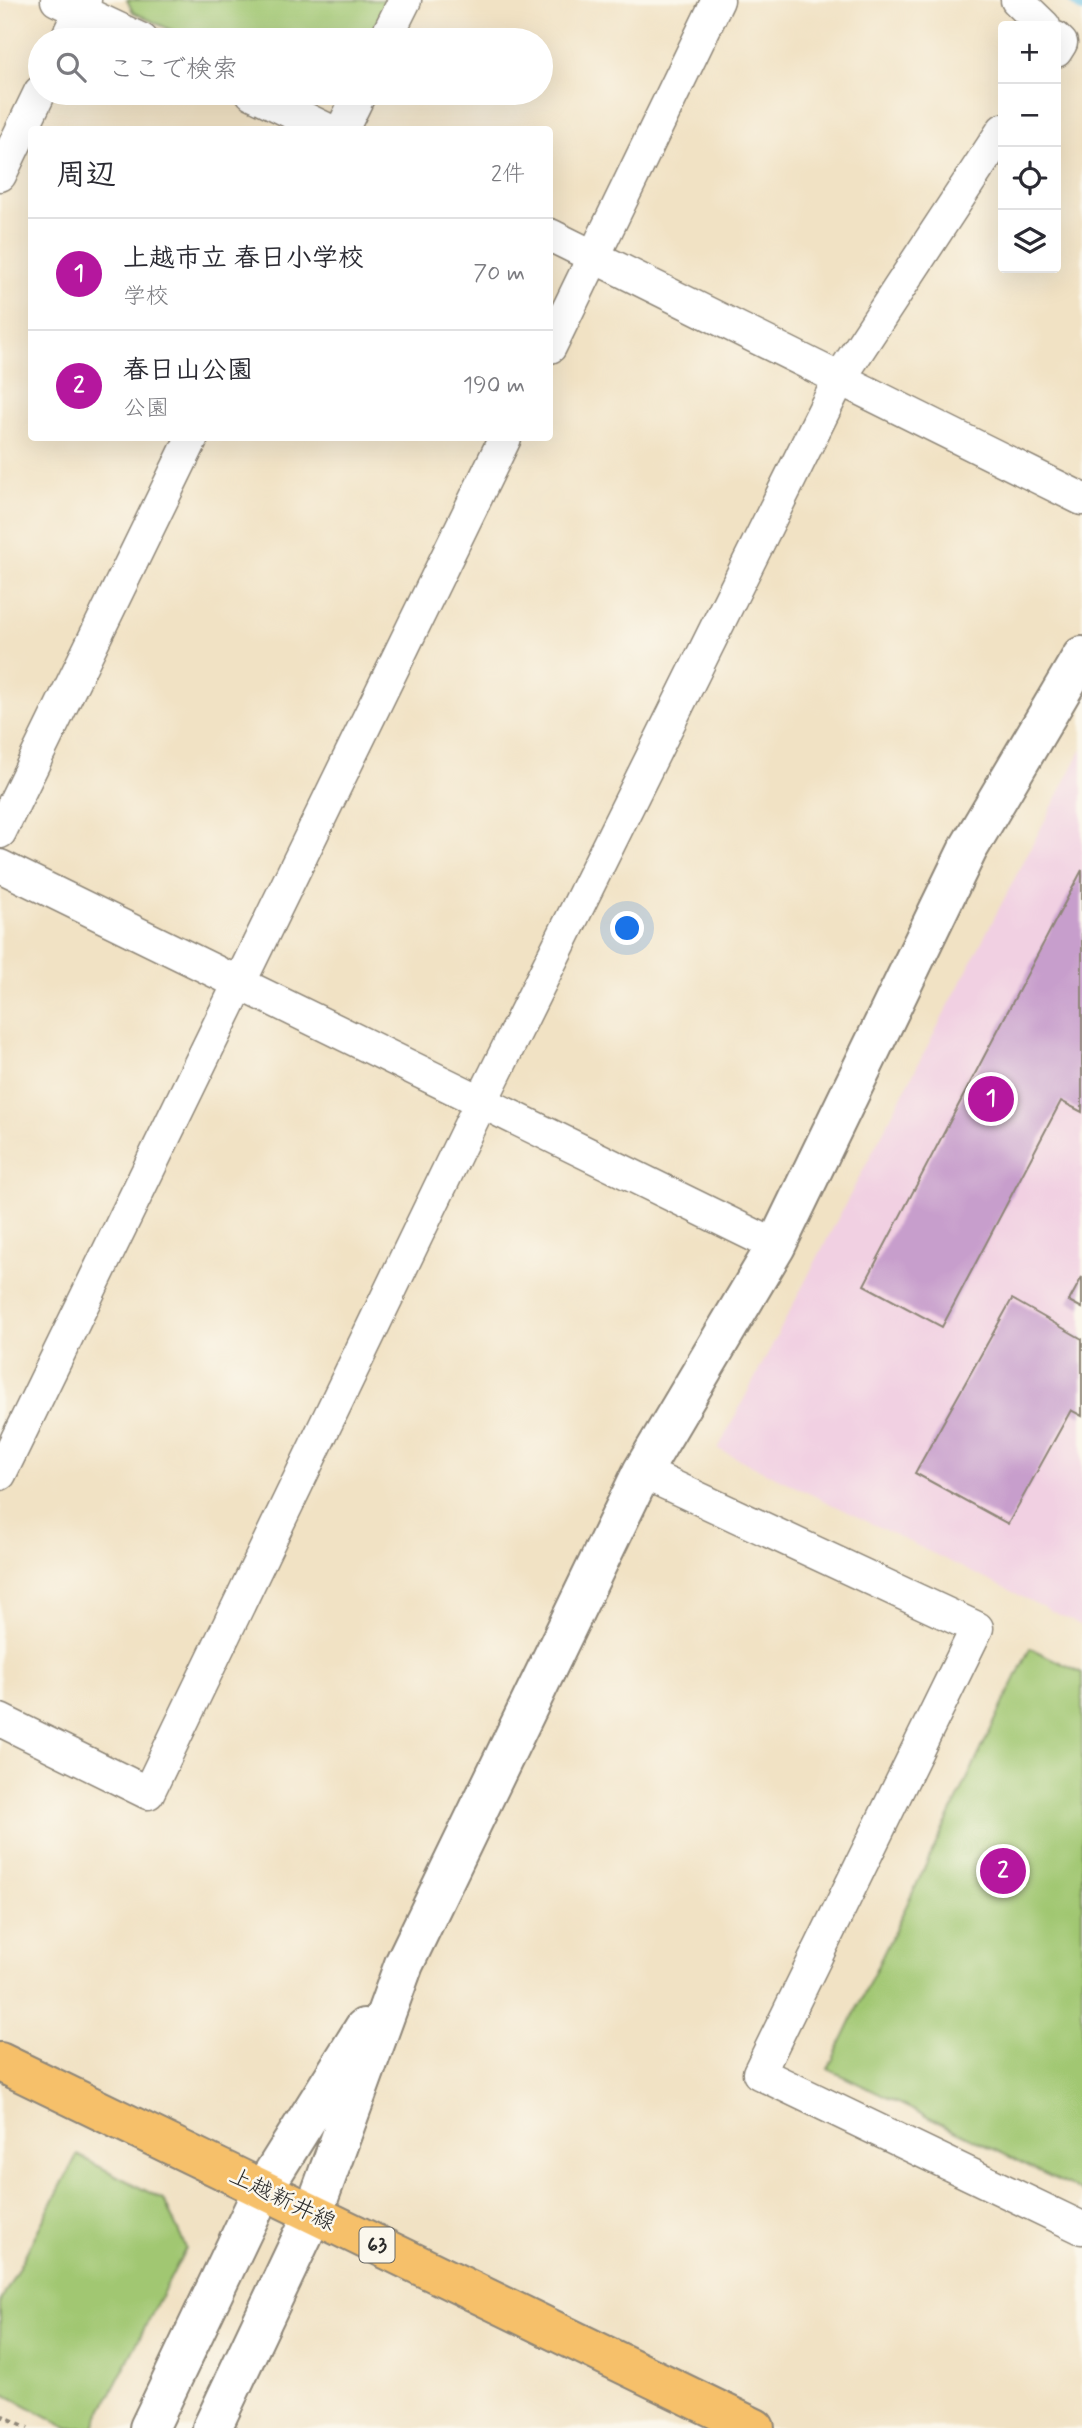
<!DOCTYPE html>
<html lang="ja">
<meta charset="utf-8">
<style>
:root{--surface:#fff;--page:#f7f7f7;--text:#2b2b33;--muted:#7c7c81;--line:#e1e1e2;--accent:#b5179e}
body{margin:0;font-family:Mynerve,"Klee One",sans-serif;background:var(--page);color:var(--text)}
.controls{position:absolute;right:21px;top:21px;display:grid;overflow:hidden;border-radius:7px;box-shadow:0 7px 28px #0002}
.controls button{width:63px;height:63px;display:grid;place-items:center;padding:0;border:0;border-bottom:2px solid var(--line);background:var(--surface);color:var(--text);font:35px sans-serif}
.you{position:absolute;left:628px;top:929px;width:24px;height:24px;margin:-18px;border:5px solid #fff;border-radius:50%;background:#1a73e8;box-shadow:0 0 0 10px #1a73e833}
.badge{display:grid;place-items:center;width:46px;height:46px;border-radius:50%;background:var(--accent);color:#fff;font-size:23px;font-weight:700}
.pin{position:absolute;translate:-50% -50%;border:4px solid #fff;box-shadow:0 2px 7px #0006}
.list{margin:0;padding:0;list-style:none}
h2{display:flex;justify-content:space-between;align-items:center;height:91px;margin:0;padding:0 28px;font-size:30px}
h2 small{font-size:23px;font-weight:400;color:var(--muted)}
.list li{display:grid;grid-template-columns:46px 1fr auto;gap:21px;align-items:center;box-sizing:border-box;height:112px;padding:0 28px;border-top:2px solid var(--line)}
.list b{display:block;font-size:26px;white-space:nowrap}
.list p{margin:0;font-size:23px;white-space:nowrap;color:var(--muted)}
.list em{font-size:23px;font-style:normal;color:var(--muted)}
.icon{flex:none;width:38px;height:38px;fill:none;stroke:currentColor;stroke-width:2;stroke-linecap:round;stroke-linejoin:round}
.map{position:relative;flex:none;width:1082px;height:2428px;overflow:hidden}
.search{position:absolute;background:var(--surface);box-shadow:0 7px 28px #0002;left:28px;top:28px;width:525px;height:77px;display:flex;align-items:center;gap:18px;box-sizing:border-box;padding:0 24px;border-radius:38px;color:var(--muted);font-size:26px}
.panel{position:absolute;background:var(--surface);box-shadow:0 7px 28px #0002;left:28px;top:126px;width:525px;height:315px;border-radius:7px}
.map>svg:first-child{display:block}
</style>
<div class="map">
<svg width="1082" height="2428" viewBox="0 0 1082 2428">
<rect width="100%" height="100%" fill="#fbf7ec"/>
<filter id="ink" filterUnits="userSpaceOnUse"><feTurbulence type="fractalNoise" baseFrequency=".0143" numOctaves="2"/><feDisplacementMap in="SourceGraphic" scale="14" xChannelSelector="R" yChannelSelector="G"/><feConvolveMatrix kernelMatrix="1 2 1 2 8 2 1 2 1" color-interpolation-filters="sRGB"/></filter>
<filter id="wash" filterUnits="userSpaceOnUse"><feTurbulence type="fractalNoise" baseFrequency=".00686" numOctaves="4" result="noise"/><feDisplacementMap in="SourceGraphic" scale="28" xChannelSelector="R" yChannelSelector="G"/><feGaussianBlur stdDeviation="1.57" result="paint"/><feColorMatrix in="noise" values="0 0 0 0 0 0 0 0 0 0 0 0 0 0 0 0 0 1.4 0 .05"/><feComposite in="paint" operator="in"/></filter>
<g filter="url(#wash)">
<rect width="100%" height="100%" fill="#f1e2c4"/>
<path fill="#f1d0e2" d="M1082,749V1626L718,1449Z"/>
<path fill="#a1c772" stroke="#66794e" stroke-width="2" d="M127,0H388L368,40H192L133,12Z
M1030,1648L1082,1673V2192L828,2069Z
M77,2155L164,2200L186,2248L93,2428H69L0,2392V2303Z"/>
<g fill="none" stroke-linecap="round" stroke-linejoin="round">
<path stroke="#68c1e6" stroke-width="10" d="M1073,0L1082,8"/>
</g>
<g id="blocks">
<path fill="#c79ecc" d="M1082,870V1112L1061,1101L942,1327L864,1285Z
M1082,1277V1308L1069,1301Z
M1012,1299L1082,1339V1416L1071,1410L1008,1524L915,1473Z"/>
</g>
</g>
<g filter="url(#ink)">
<use href="#blocks" fill-opacity="0" stroke="#8e8678" stroke-width="2"/>
<g fill="none" stroke-linecap="round" stroke-linejoin="round">
<g stroke="#8e8678" stroke-width="35">
<path id="minor" d="M57,0L142,40
M1017,0L1044,26
M1056,38L1061,43L1056,51
M66,40L85,0
M385,40L405,0
M252,93L328,130
M342,130L360,93
M0,175L40,92
M550,235L1082,499
M550,347L718,0
M0,832L192,438
M0,866L776,1246
M642,1472L977,1628L759,2073L1082,2228
M0,1474L505,438
M0,1720L148,1793L481,1102L840,378L1003,130"/>
</g>
<g stroke="#8e8678" stroke-width="42">
<path id="tertiary" d="M149,2428L262,2191L364,2028
M212,2428L313,2214L404,1964L642,1472L776,1246L968,849L1082,656"/>
</g>
<g stroke="#8e8678" stroke-width="42">
<path id="primary" d="M0,2062L755,2428"/>
</g>
<path stroke="#8e8678" stroke-width="4.5" stroke-dasharray="5 5" stroke-linecap="butt" d="M0,2415L28,2428"/>
<use href="#minor" stroke="#fff" stroke-width="32"/>
<use href="#tertiary" stroke="#fff" stroke-width="38"/>
<use href="#primary" stroke="#f6c06b" stroke-width="38"/>
</g>
</g>
<g text-anchor="middle" dominant-baseline="central" stroke-width="5" stroke-linejoin="round" paint-order="stroke">
<rect fill="#fbf7ec" stroke="#696865" stroke-width="2" x="359.5" y="2227.5" width="35" height="35" rx="5"/>
<g font-size="21" font-weight="bold" fill="#2b2b2b">
<text x="377" y="2245">63</text>
</g>
<g font-size="23" fill="#2b2b2b" stroke="#fbf7ec">
<text transform="translate(282 2200) rotate(26)">上越新井線</text>
</g>
</g>
</svg>
<div class="controls">
<button>+</button>
<button>−</button>
<button><svg class="icon" aria-label="locate" viewBox="0 0 24 24"><circle cx="12" cy="12" r="6"/><path d="M12 2v4M12 18v4M2 12h4M18 12h4"/></svg></button>
<button><svg class="icon" aria-label="layers" viewBox="0 0 24 24"><path d="M12 4l9 5-9 5-9-5zM3 14l9 5 9-5"/></svg></button>
</div>
<div class="you"></div>
<div class="pin badge" style="left:991px;top:1099px">1</div>
<div class="pin badge" style="left:1003px;top:1871px">2</div>
<div class="search"><svg class="icon" aria-label="search" viewBox="0 0 24 24"><circle cx="10" cy="10" r="6"/><path d="M15 15l6 6"/></svg>ここで検索</div>
<section class="panel">
<h2>周辺<small>2件</small></h2>
<ul class="list">
<li><span class="badge">1</span><div><b>上越市立 春日小学校</b><p>学校</p></div><em>70 m</em></li>
<li><span class="badge">2</span><div><b>春日山公園</b><p>公園</p></div><em>190 m</em></li>
</ul>
</section>
</div>
